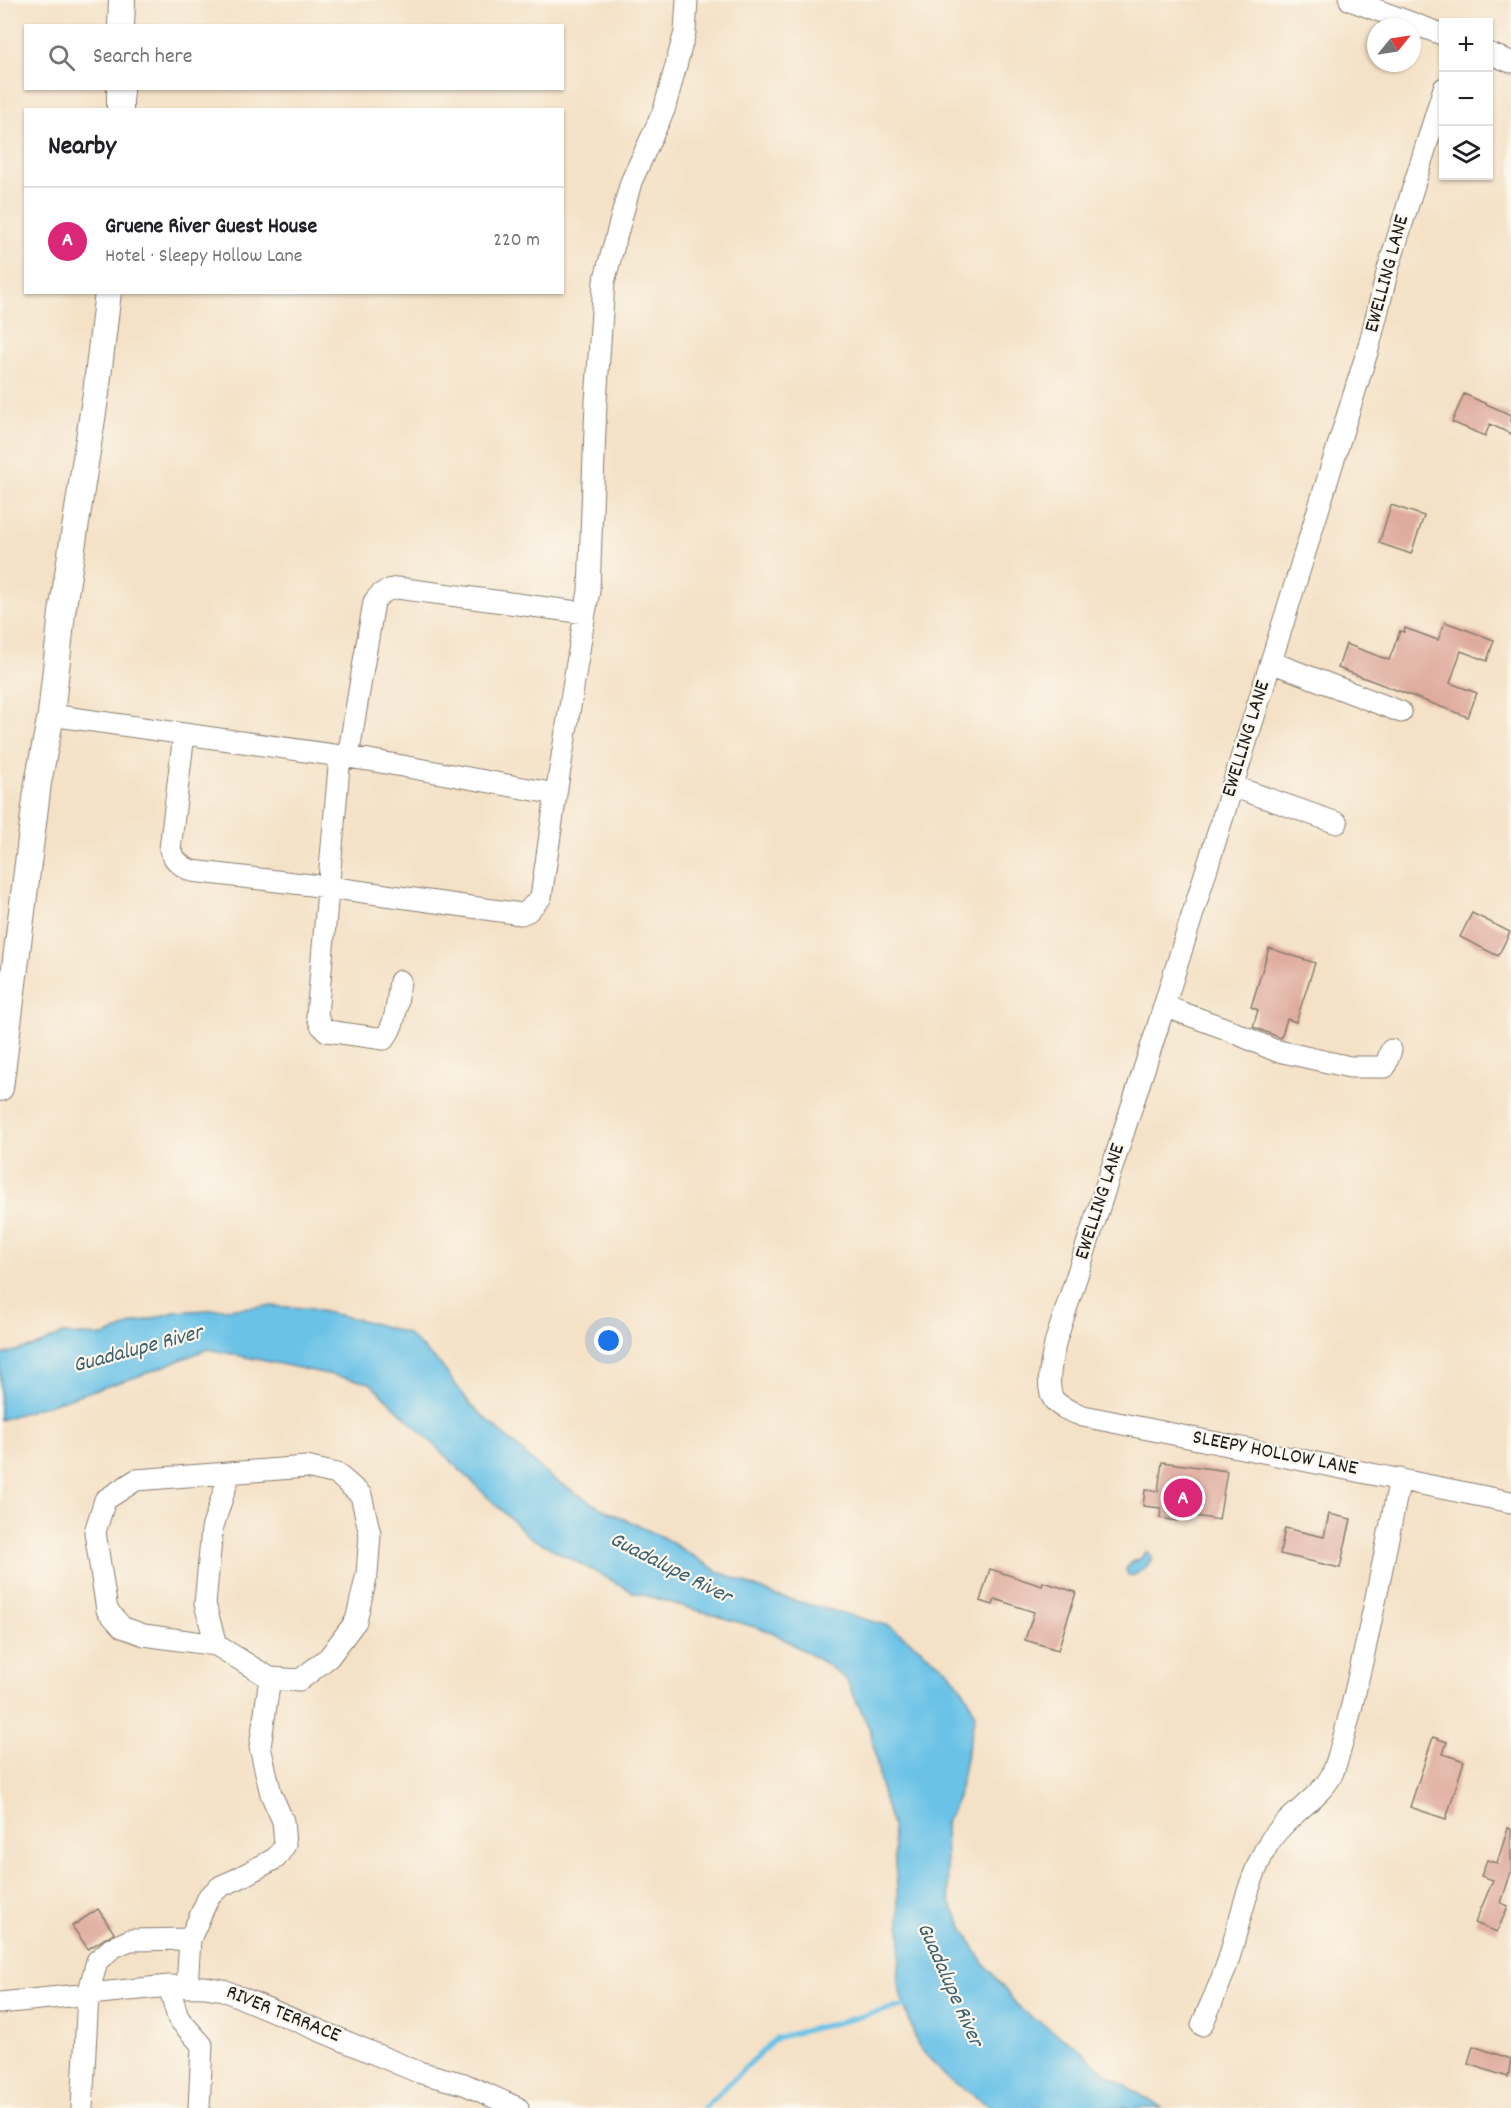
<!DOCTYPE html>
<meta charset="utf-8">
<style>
:root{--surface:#fff;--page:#f6f6f6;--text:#202124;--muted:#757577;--line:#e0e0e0;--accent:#db2777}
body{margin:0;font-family:Dekko,sans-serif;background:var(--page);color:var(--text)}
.controls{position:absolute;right:18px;top:18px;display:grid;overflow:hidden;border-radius:0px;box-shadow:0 2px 4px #0004}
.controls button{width:54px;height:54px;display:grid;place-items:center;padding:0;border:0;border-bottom:2px solid var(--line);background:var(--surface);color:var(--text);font:30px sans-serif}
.compass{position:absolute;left:1367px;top:18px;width:54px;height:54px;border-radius:50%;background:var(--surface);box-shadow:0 2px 4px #0004;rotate:60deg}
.you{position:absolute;left:609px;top:1341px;width:21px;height:21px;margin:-15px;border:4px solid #fff;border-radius:50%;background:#1a73e8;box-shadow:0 0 0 9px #1a73e833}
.badge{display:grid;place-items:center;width:39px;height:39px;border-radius:50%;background:var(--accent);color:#fff;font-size:20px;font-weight:700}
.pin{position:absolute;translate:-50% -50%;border:3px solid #fff;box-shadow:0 2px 6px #0006}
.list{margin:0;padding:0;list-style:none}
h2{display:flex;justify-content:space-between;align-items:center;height:78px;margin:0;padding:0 24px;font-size:26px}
h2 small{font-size:20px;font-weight:400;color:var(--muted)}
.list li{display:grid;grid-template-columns:39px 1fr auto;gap:18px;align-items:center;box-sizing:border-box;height:108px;padding:0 24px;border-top:2px solid var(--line)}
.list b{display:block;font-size:22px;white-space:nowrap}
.list p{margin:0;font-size:20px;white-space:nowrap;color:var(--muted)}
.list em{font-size:20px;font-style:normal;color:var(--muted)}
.icon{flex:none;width:33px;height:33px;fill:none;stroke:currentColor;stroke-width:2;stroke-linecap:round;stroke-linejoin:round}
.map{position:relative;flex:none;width:1511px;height:2108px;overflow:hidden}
.search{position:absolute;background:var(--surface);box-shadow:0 2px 4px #0004;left:24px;top:24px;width:540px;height:66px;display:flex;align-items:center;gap:15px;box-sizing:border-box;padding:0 21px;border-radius:0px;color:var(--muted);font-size:22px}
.panel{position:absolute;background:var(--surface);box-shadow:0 2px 4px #0004;left:24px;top:108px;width:540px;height:186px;border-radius:0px}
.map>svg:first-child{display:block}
</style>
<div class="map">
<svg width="1511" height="2108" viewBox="0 0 1511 2108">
<rect width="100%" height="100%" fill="#fbf7ec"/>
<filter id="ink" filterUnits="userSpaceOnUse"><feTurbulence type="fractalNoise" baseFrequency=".0167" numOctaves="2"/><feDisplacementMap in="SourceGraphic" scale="12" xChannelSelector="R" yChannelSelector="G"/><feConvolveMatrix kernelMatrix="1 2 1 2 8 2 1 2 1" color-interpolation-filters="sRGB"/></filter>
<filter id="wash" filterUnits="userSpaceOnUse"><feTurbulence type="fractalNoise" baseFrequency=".008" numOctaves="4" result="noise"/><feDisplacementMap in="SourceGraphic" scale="24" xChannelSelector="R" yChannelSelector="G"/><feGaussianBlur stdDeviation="1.35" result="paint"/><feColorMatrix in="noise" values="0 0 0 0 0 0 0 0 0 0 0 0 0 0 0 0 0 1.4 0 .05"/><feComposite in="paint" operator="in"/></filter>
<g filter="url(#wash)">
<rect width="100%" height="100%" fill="#f4e1c6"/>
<path fill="#6ac2e7" stroke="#436f82" stroke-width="1.5" d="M269,1306L307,1308L365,1321L406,1333L440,1364L471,1405L550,1477L597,1506L664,1538L717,1571L777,1596L890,1626L949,1671L968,1697L975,1715L958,1797L945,1825L946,1865L950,1902L977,1954L1020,2009L1074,2045L1108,2075L1162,2108H992L945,2076L918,2046L898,1986L901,1938L892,1826L883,1797L871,1732L846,1679L823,1662L772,1632L631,1591L528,1536L370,1383L208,1349L136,1377L0,1420V1355L38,1345L62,1334L105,1336L132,1324L175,1312Z
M1146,1552H1148L1152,1557C1149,1566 1137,1576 1128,1576L1126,1569L1132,1562L1140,1559Z"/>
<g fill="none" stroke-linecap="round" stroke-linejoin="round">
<path stroke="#6ac2e7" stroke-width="5" d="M704,2108L776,2038L910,2004"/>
</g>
<g id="blocks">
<path fill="#dfab9e" d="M1464,394L1511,415V434L1490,424L1485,436L1452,422Z
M1391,505L1424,516L1411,554L1379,543Z
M1445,622L1494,640L1487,661L1461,651L1450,683L1477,693L1468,717L1338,668L1346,644L1389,660L1400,631L1404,632L1405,628L1438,640Z
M1472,913L1510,932L1498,956L1460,937Z
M1269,948L1315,963L1296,1022L1287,1019L1281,1038L1253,1027L1258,1010L1251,1007Z
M1162,1462L1227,1471L1219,1520L1190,1515L1189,1518L1178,1517L1177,1521L1160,1518L1161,1508L1143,1506L1145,1490L1158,1491Z
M1329,1514L1351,1519L1340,1568L1280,1554L1285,1528L1324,1537Z
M990,1569L1042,1586L1043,1582L1076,1592L1058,1650L1025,1640L1034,1612L995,1599L993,1605L980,1601Z
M1433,1737L1447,1742L1443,1754L1464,1761L1446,1819L1410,1807Z
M1508,1828L1511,1829V1872L1501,1903L1508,1906L1497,1932L1475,1923L1493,1880L1481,1876L1487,1860L1497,1863Z
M98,1909L114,1933L88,1949L72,1926Z
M1473,2046L1511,2059L1508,2077L1468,2064Z"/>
</g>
</g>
<g filter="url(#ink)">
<use href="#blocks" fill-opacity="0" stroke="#887e71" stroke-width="1.5"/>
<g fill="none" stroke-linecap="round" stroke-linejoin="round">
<g stroke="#887e71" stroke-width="23">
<path id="minor" d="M1350,0L1444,35
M1488,53L1511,62
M1444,88L1388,269L1369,346L1157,1029L1056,1340C1053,1355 1044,1386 1054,1400C1060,1408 1073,1412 1083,1416L1511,1502
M585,613L589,591L596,402L604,282L631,182L664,110L685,32L687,0
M1271,662L1401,712
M51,715C157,730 263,745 369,760L556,794L541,897L528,911L521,914L328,887L192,871C181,866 174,861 170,849L184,734
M340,756L317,1015L321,1025L327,1031L384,1039C397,1024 397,1000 400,981
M348,757L374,602C380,593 386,590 397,588L585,613L556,794
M1232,786L1337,823
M1164,1006L1224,1028L1274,1050L1350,1067H1385L1391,1050
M216,1645L205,1604L212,1529L230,1473
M190,1939L209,1896L221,1886L237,1879L276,1858L285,1845L283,1821L271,1794L260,1747L270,1678L216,1645L144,1635L122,1627L107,1610L95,1532L105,1500L136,1480L306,1467L337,1474L361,1495L370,1534L367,1574L356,1621L329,1657L300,1680L270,1678
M169,1986L178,2018L202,2045L199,2108
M0,2003L169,1986L205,1987L223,1990L418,2072L464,2084L518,2108
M1202,2025C1211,2003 1222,1981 1229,1958C1240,1920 1248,1881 1267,1846C1283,1817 1323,1797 1333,1772C1344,1742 1351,1710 1358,1679C1374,1613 1386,1546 1400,1479
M82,2108L88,1995L97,1961L112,1948L130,1940L190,1939L187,1987"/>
</g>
<g stroke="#887e71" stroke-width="28">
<path id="major" d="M121,26L122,0
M120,110V88
M0,1088L38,783L51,715L62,613L96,393L108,292"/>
</g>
<use href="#minor" stroke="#fff" stroke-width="21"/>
<use href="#major" stroke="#fff" stroke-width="26"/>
</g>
</g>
<g text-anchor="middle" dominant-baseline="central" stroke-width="4.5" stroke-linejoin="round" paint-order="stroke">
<g font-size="21" fill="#1c1c1c" stroke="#fbf7ec">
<text transform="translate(1388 274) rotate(-75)">EWELLING LANE</text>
<text transform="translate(1247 739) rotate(-73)">EWELLING LANE</text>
<text transform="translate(1101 1202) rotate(-72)">EWELLING LANE</text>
<text transform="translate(1275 1454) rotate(11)">SLEEPY HOLLOW LANE</text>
<text transform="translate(283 2015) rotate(22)">RIVER TERRACE</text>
</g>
<g font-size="22" font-style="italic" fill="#3b5e6d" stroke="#fbf7ec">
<text transform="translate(138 1350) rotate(-15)">Guadalupe River</text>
<text transform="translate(670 1569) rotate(27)">Guadalupe River</text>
<text transform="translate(949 1985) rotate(66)">Guadalupe River</text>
</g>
</g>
</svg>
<div class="controls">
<button>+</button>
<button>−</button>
<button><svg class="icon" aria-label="layers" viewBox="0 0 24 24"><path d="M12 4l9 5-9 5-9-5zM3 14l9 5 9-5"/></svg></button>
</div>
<svg class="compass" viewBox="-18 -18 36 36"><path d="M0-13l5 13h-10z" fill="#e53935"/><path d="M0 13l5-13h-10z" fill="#757577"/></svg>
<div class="you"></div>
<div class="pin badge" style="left:1183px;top:1498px">A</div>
<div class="search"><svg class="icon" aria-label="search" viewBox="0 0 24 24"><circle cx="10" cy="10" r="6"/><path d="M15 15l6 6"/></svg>Search here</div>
<section class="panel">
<h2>Nearby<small></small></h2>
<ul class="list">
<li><span class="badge">A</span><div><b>Gruene River Guest House</b><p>Hotel · Sleepy Hollow Lane</p></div><em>220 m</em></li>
</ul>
</section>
</div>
